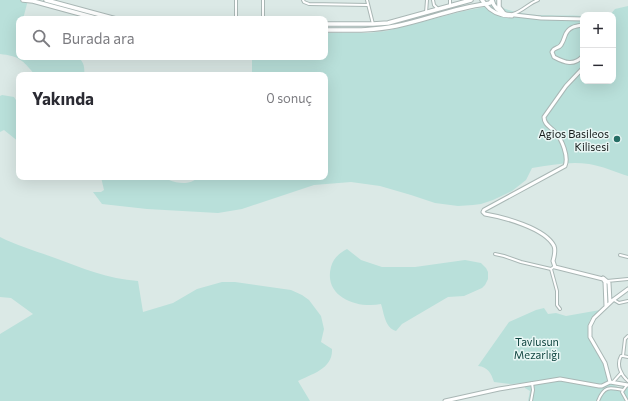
<!DOCTYPE html>
<html lang="tr">
<meta charset="utf-8">
<style>
:root{--surface:#fff;--page:#f7f7f7;--text:#2b2b33;--muted:#7c7c81;--line:#e1e1e2}
body{margin:0;font-family:Commissioner,sans-serif;background:var(--page);color:var(--text)}
.controls{position:absolute;right:12px;top:12px;display:grid;overflow:hidden;border-radius:8px;box-shadow:0 4px 16px #0002}
.controls button{width:36px;height:36px;display:grid;place-items:center;padding:0;border:0;border-bottom:1px solid var(--line);background:var(--surface);color:var(--text);font:20px sans-serif}
.list{margin:0;padding:0;list-style:none}
h2{display:flex;justify-content:space-between;align-items:center;height:52px;margin:0;padding:0 16px;font-size:17px}
h2 small{font-size:13px;font-weight:400;color:var(--muted)}
.icon{flex:none;width:22px;height:22px;fill:none;stroke:currentColor;stroke-width:2;stroke-linecap:round;stroke-linejoin:round}
.map{position:relative;flex:none;width:628px;height:401px;overflow:hidden}
.search{position:absolute;background:var(--surface);box-shadow:0 4px 16px #0002;left:16px;top:16px;width:312px;height:44px;display:flex;align-items:center;gap:10px;box-sizing:border-box;padding:0 14px;border-radius:8px;color:var(--muted);font-size:15px}
.panel{position:absolute;background:var(--surface);box-shadow:0 4px 16px #0002;left:16px;top:72px;width:312px;height:108px;border-radius:8px}
.map>svg:first-child{display:block}
</style>
<div class="map">
<svg width="628" height="401" viewBox="0 0 628 401">
<rect width="100%" height="100%" fill="#dbe9e6"/>
<path fill="#b9e0da" d="M0,0H28L23,19H19V57H78C84,62 85,68 84,75H35C23,60 19,56 0,54Z
M500,4L501,7C527,19 556,14 583,16V81H613V15H610L615,9L628,6V176C615,172 602,166 589,164C570,161 551,165 532,168L526,180L512,191L493,200L481,204L473,205L458,206L435,203L411,195L380,186L351,182L314,185L242,209L218,213L147,209L102,204L93,192H101L104,190L101,177H169V180C179,184 190,185 199,177H325V75H252V58L239,59L231,57H325V33H368L386,31L464,11Z
M2,95L14,97L19,105V142L4,130L0,132V96Z
M0,237C18,246 36,251 55,258C82,268 108,279 138,281L143,312L173,303L197,289L222,282H235L291,290L302,295L309,300L321,316L324,329L321,342L332,349C333,369 312,374 298,381L310,401H0V334L33,314L11,298L0,297Z
M347,249L361,260L382,267H415L465,260L481,263L486,268L488,272V279L485,285L482,288L464,296L448,297L402,324L396,331C385,328 384,313 381,304C358,309 323,297 331,267C333,259 339,253 347,249Z
M544,308L548,314L556,313L566,316L600,310L590,320L588,328V335L604,363L608,382L618,387L628,388V401H528L530,391L525,388L524,383L511,384L494,382C491,373 488,367 478,366L509,322L536,310Z"/>
<g fill="none" stroke-linecap="round" stroke-linejoin="round">
<g stroke="#a9b7b5" stroke-width="4">
<path id="minor" d="M236,0V19
M303,0L304,2L309,4L368,5
M367,0L373,24
M433,0L434,5L438,9
M450,0V6
M426,13L427,0
M513,14C523,11 529,3 538,0
M263,19V0
M495,254L504,256L521,262L551,269
M620,255L628,257
M555,266L551,269L557,291V305L560,309
M607,281L628,279
M614,300L619,303L628,301
M628,336L625,339L623,356H621C616,365 621,375 628,381
M623,356L628,357
M613,382L621,373
M531,401L533,390L532,383
M598,401C604,386 609,387 623,390
M627,401L622,392L627,385"/>
</g>
<g stroke="#a9b7b5" stroke-width="5">
<path id="tertiary" d="M485,4C492,13 501,16 512,16
M505,14L541,18L583,19
M583,25C575,26 568,27 565,36C564,39 563,42 561,45C558,49 554,47 552,52L554,57C565,63 574,66 583,56
M583,68L566,86L544,117C544,125 551,127 555,132C562,139 569,157 565,166L484,210L483,212L485,214C503,217 545,228 554,246C556,251 554,257 553,261L555,267L603,279L605,282L606,306
M603,278L609,283L610,302
M610,382L605,363L590,337V326L594,318L613,300L628,289
M610,382L628,385
M445,401L499,389L560,379L599,386H602L610,382"/>
</g>
<g stroke="#a9b7b5" stroke-width="5.5">
<path id="primary" d="M23,0L33,1L99,19
M46,0L116,19
M482,0L485,4L490,3L492,0
M492,0C493,6 499,12 505,14
M499,0V7L503,12
M325,24H373L388,23L471,0
M325,30C349,30 372,31 396,26C426,20 454,8 485,4"/>
</g>
<use href="#minor" stroke="#fff" stroke-width="2"/>
<use href="#tertiary" stroke="#fff" stroke-width="3"/>
<use href="#primary" stroke="#fff" stroke-width="3.5"/>
</g>
<circle fill="#246d64" stroke="#e8f6f4" stroke-width="1.5" cx="617" cy="139" r="4"/>
<g text-anchor="middle" dominant-baseline="central" stroke-width="3" stroke-linejoin="round" paint-order="stroke">
<g font-size="11" fill="#171c1b" stroke="#e8f6f4" text-anchor="end">
<text x="609" y="133">Agios Basileos<tspan x="609" dy="13">Kilisesi</tspan></text>
</g>
<g font-size="11" fill="#134742" stroke="#e8f6f4">
<text x="537" y="341">Tavlusun<tspan x="537" dy="13">Mezarlığı</tspan></text>
</g>
</g>
</svg>
<div class="controls">
<button>+</button>
<button>−</button>
</div>
<div class="search"><svg class="icon" aria-label="search" viewBox="0 0 24 24"><circle cx="10" cy="10" r="6"/><path d="M15 15l6 6"/></svg>Burada ara</div>
<section class="panel">
<h2>Yakında<small>0 sonuç</small></h2>
<ul class="list">
</ul>
</section>
</div>
